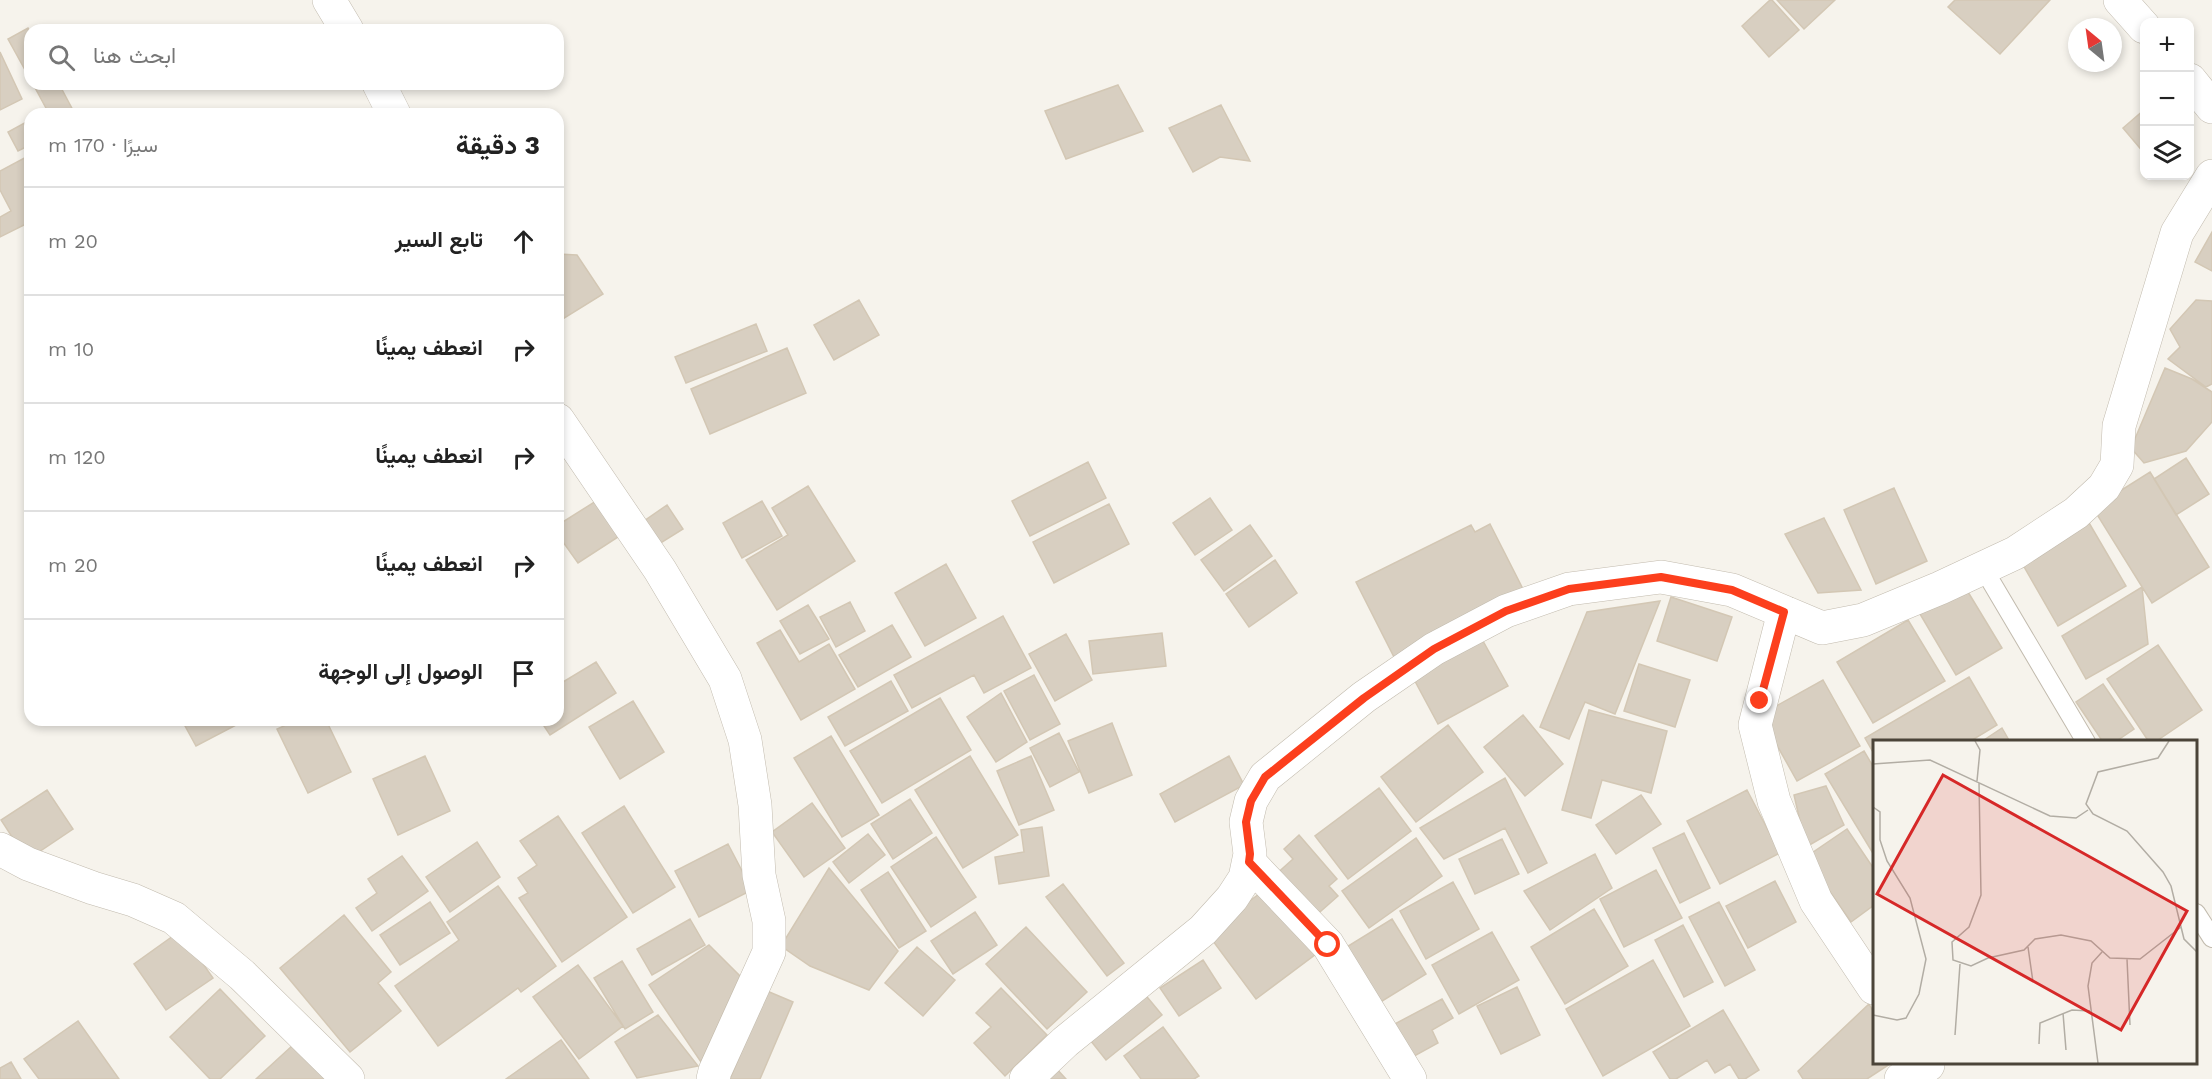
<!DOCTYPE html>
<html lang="ar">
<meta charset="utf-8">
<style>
:root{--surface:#fff;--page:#f6f6f6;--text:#222;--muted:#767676;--line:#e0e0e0}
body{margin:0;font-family:"Work Sans",Vazirmatn,sans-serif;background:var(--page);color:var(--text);direction:rtl}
.controls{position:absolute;right:18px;top:18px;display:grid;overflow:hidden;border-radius:12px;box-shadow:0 3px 9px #0003}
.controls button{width:54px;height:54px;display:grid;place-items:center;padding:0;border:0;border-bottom:2px solid var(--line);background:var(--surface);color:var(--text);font:30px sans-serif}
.compass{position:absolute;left:2068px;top:18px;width:54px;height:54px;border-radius:50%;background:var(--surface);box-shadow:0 3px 9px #0003;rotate:331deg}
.stop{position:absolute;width:18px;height:18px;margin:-14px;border:4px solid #fc3f1d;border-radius:50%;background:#fff}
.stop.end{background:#fc3f1d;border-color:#fff;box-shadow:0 2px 6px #0008}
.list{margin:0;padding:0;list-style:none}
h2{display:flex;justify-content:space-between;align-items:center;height:78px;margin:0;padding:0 24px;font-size:26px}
h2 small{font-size:20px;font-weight:400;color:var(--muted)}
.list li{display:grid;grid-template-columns:39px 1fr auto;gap:18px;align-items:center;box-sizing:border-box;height:108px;padding:0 24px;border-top:2px solid var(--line)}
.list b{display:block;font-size:22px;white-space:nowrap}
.list em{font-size:20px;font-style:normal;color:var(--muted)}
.icon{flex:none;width:33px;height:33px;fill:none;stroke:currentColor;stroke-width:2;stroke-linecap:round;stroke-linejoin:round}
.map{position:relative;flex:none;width:2212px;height:1079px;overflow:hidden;direction:ltr}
.search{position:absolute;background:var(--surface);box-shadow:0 3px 9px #0003;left:24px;top:24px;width:540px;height:66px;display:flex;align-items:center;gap:15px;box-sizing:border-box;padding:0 21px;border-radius:18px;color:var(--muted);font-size:22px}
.panel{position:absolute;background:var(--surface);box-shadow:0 3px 9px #0003;left:24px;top:108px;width:540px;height:618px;border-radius:18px;direction:rtl}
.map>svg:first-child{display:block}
</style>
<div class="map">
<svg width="2212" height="1079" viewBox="0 0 2212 1079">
<rect width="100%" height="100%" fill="#f6f3ec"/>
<path fill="#d8cfc1" stroke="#d3c7b4" stroke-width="1.5" d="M1770,0H1772L1799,30L1769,57L1742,26Z
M1777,0H1835L1804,29Z
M1955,0H2050L2000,54L1948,7Z
M28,28L30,32V79L8,39Z
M0,52L22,99L0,110Z
M33,84H59L75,114H40L47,110Z
M1118,85L1143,131L1066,159L1045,111Z
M1221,105L1250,161L1220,157L1193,172L1169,128Z
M2144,110V153L2123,128Z
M30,120V145L18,151L8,132Z
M30,155V222L0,237V217L11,211L0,190V171Z
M2212,232V271L2195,262Z
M558,254L577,255L603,294L558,322Z
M859,300L879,335L834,360L814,325Z
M2196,300L2212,301V384L2206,387L2168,359L2180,347L2170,329Z
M756,324L767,351L686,383L675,357Z
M787,348L806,393L710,434L691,389Z
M2165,368L2192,379L2212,392V422L2186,451L2144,463L2131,448Z
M2186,458L2209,494L2176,515L2154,479Z
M1088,462L1106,498L1030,536L1012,501Z
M2150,472L2209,567L2152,603L2093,508Z
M808,486L855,561L777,610L746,560L788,535L772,508Z
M1894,488L1927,561L1876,584L1844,510Z
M1210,498L1232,530L1195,555L1173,523Z
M596,501L618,537L578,563L558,535V525Z
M762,501L782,536L742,558L723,523Z
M1109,504L1129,544L1054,583L1033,542Z
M667,505L683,529L659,544L644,521Z
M2085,516L2126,586L2058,626L2023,565Z
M1824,518L1861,590L1818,593L1785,534Z
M1490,524L1526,595L1396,661L1356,582L1471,525L1475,532Z
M1250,525L1272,556L1224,591L1201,560Z
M1275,560L1297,593L1249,627L1226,594Z
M946,564L976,618L925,646L895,593Z
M1965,587L2002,648L1956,675L1920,614Z
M2142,587L2148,644L2086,679L2062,636Z
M1671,597L1732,617L1717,661L1657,641Z
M1660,601L1615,714L1585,702L1569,739L1540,727L1587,612Z
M850,602L865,631L836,647L820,617Z
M808,605L829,639L800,654L780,621Z
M1003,616L1031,668L984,693L974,675L912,708L894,675Z
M1908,620L1945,681L1873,723L1837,662Z
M892,625L911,657L858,687L839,655Z
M780,630L799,662L829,644L855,689L801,720L757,643Z
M1478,632L1508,686L1438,724L1409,670Z
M1162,633L1166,666L1093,674L1089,641Z
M1066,634L1092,680L1055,701L1029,654Z
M2158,645L2202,710L2155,742H2149L2107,679Z
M596,662L616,693L550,735L540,720H558V685Z
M1639,664L1690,680L1675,727L1624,711Z
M1034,675L1060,724L1030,740L1004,691Z
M1969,677L1997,725L1969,742H1874V754L1865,738Z
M1823,680L1860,746L1797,781L1760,715Z
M891,681L908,711L845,746L828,717Z
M2103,684L2134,729L2115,742H2103L2076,702Z
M1001,693L1027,742L996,762L967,717Z
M940,698L971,750L882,803L850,751Z
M633,701L664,752L620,779L589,727Z
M1589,710L1667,731L1651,793L1602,780L1591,818L1562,810Z
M1523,715L1563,764L1525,796L1484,747Z
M192,720H241L242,722L196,746L184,724Z
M297,720H326L351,772L308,793L277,729Z
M1112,723L1132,775L1089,793L1068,741Z
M1448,725L1483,772L1416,822L1381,777Z
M2002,728L2010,742H1981Z
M1059,733L1079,772L1050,787L1030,748Z
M831,736L879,815L842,837L794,758Z
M1864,751L1874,768V855L1825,774Z
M425,756L450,811L398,835L373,779Z
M970,756L1018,835L963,868L915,790Z
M1031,756L1054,810L1019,825L997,771Z
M1229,756L1244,785L1175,822L1160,794Z
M1505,778L1547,863L1528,873L1505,828L1444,859L1420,828Z
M1826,786L1844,825L1806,847L1794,795Z
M1379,788L1411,831L1348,879L1315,836Z
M47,790L73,829L27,860L1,820Z
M1747,790L1780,853L1720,884L1687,821Z
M1641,795L1661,824L1616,854L1596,825Z
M910,799L932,833L893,859L871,824Z
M812,803L845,848L804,877L772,832Z
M624,806L675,887L633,913L582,833Z
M558,816L627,917L562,962L519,898L528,893L518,878L537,865L520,841Z
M1042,827L1049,876L999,884L995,857L1024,852L1021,830Z
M1847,829L1874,869V905L1851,922L1806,857Z
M1684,833L1710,888L1680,903L1653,848Z
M868,834L885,855L849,883L833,862Z
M1299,835L1337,879L1329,886L1338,896L1312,919L1274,876L1293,859L1284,849Z
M936,837L976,897L931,927L891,867Z
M1416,838L1442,876L1369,928L1342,891Z
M1502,839L1519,874L1475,894L1459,859Z
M477,842L500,877L450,912L426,877Z
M728,844L752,890L699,917L675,871Z
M1595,854L1612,888L1550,930L1524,891Z
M402,856L428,891L372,931L356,908L377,893L368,879Z
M829,868L898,951L869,990L810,966L781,946Z
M1656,870L1682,918L1624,947L1600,899Z
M888,872L926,931L899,948L861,890Z
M1775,881L1796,922L1748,948L1726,906Z
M1453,882L1479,929L1426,959L1400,911Z
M1063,884L1124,963L1107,976L1046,897Z
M498,886L556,966L521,992L518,988L438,1046L395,986L459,940L447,922Z
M1267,888L1316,954L1256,999L1207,933Z
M430,902L450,933L400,965L380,935Z
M1719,902L1755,970L1725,986L1689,917Z
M1594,909L1628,966L1565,1004L1531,947Z
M975,912L997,945L953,974L931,941Z
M344,915L391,972L378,983L401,1011L350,1052L280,968Z
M690,919L705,945L652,975L637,949Z
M1392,919L1426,974L1379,1003L1345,948Z
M1683,925L1713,982L1684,997L1655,940Z
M1026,927L1087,992L1047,1029L986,964Z
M180,931L213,978L166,1010L134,964Z
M1492,932L1519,980L1459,1014L1432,965Z
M709,945L740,976L701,1062L649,985Z
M917,947L955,980L923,1016L885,983Z
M1203,960L1221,988L1179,1016L1160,988Z
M1653,960L1690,1026L1603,1076L1566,1009Z
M622,961L653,1012L625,1029L594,978Z
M578,965L623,1026L579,1059L533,997Z
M1517,987L1540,1035L1501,1054L1477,1006Z
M1001,988L1047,1035L1005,1076L974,1043L991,1027L976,1013Z
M220,989L265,1036L220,1079H210L170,1037Z
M767,991L793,1002L760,1079H730Z
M1143,992L1162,1015L1106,1060L1087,1036Z
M1442,999L1453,1018L1432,1030L1438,1043L1407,1060L1389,1027Z
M1869,1004L1874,1013V1062H1893L1867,1079H1803L1798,1071Z
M1723,1010L1759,1070L1745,1079H1739L1730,1064L1715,1073L1707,1060L1676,1079H1670L1653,1052Z
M658,1015L698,1066L637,1078L615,1042Z
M78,1021L119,1079H39L24,1059Z
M1163,1027L1199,1076L1194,1079H1141L1124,1056Z
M561,1040L589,1079H506Z
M293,1045L325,1079H256Z
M11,1062L21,1079H0V1068Z
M1055,1067L1066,1079H1042Z"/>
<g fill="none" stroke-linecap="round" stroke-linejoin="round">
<g stroke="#c2bbae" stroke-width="20">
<path id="service" d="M1983,568L2086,742
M2196,913L2212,938"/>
</g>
<g stroke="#c2bbae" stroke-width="34">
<path id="minor" d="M329,0L347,30
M2120,0L2144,27
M2190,80L2212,107
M379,84L394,114
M558,420L660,570L725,679L745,740L755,805L759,875L769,921V952L715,1071L713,1079
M1784,612L1755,725L1774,801L1816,901L1874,988
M0,849L28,864L93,888L133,900L174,918L242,975L348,1079
M1249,862L1328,945L1410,1079
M1026,1079L1065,1042L1203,930L1232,898L1245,878L1250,854L1246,822L1251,801L1265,777L1364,697L1434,649L1506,611L1569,589L1661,577L1732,590L1822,628L1863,620L1940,588L2015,553L2076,513L2104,487L2117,465L2119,426L2177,233L2212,176
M1901,1079L1928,1065"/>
</g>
<use href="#service" stroke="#fff" stroke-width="18"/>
<use href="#minor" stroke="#fff" stroke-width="33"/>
</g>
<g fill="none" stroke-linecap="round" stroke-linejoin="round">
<path stroke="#fc3f1d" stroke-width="8" d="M1328,945L1249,862L1250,854L1246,822L1251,801L1265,777L1364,698L1434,649L1506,611L1569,589L1661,577L1732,590L1784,612L1760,701"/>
</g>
<g transform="translate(1873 740)">
<rect width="324" height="324" fill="#f6f3ec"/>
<path fill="none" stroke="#b2ada4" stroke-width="1.5" d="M102,1L107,10L104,41M296,1L285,18L225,32L213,64L220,74L254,91L290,132L298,146L311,199L324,212M0,24L57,20L177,76L203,78L215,70M106,43L108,155L96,187L79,202L80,220L98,226L115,218L151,210L162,199L188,195L218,201L237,218L267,219L308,187M0,67L7,72V100L14,121L37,158L53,219L46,254L33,278L24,280L0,275M155,207L160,242M254,219L257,285M190,273L193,310M82,295L87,224M166,304L167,283L199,270L217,271M225,323L215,246L219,223L229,212"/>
<path fill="#d62828" fill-opacity="0.15" stroke="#d62828" stroke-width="3" d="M70,35L314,171L248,290L4,154Z"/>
<rect width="324" height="324" fill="none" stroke="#4b4439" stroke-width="3"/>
</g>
</svg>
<div class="controls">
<button>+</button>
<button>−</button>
<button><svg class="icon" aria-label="layers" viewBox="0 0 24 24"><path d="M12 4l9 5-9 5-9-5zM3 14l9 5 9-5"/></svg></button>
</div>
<svg class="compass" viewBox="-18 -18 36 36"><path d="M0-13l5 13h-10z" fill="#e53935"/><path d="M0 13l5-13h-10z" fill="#767676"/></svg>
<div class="stop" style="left:1328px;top:945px"></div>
<div class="stop end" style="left:1760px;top:701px"></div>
<div class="search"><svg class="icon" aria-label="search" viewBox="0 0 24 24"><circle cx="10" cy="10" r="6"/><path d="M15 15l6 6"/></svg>ابحث هنا</div>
<section class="panel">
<h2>3 دقيقة<small>سيرًا · 170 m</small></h2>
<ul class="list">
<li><svg class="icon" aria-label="ahead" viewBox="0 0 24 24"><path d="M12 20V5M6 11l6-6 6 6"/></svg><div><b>تابع السير</b></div><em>20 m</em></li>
<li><svg class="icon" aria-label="right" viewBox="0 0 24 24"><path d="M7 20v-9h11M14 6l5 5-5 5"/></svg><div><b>انعطف يمينًا</b></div><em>10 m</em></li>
<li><svg class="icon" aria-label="right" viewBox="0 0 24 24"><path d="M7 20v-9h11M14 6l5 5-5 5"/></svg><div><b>انعطف يمينًا</b></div><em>120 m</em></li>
<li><svg class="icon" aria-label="right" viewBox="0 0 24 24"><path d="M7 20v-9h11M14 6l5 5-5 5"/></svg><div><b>انعطف يمينًا</b></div><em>20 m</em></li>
<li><svg class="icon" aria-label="arrive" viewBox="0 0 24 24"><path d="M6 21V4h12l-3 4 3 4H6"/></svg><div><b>الوصول إلى الوجهة</b></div></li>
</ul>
</section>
</div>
